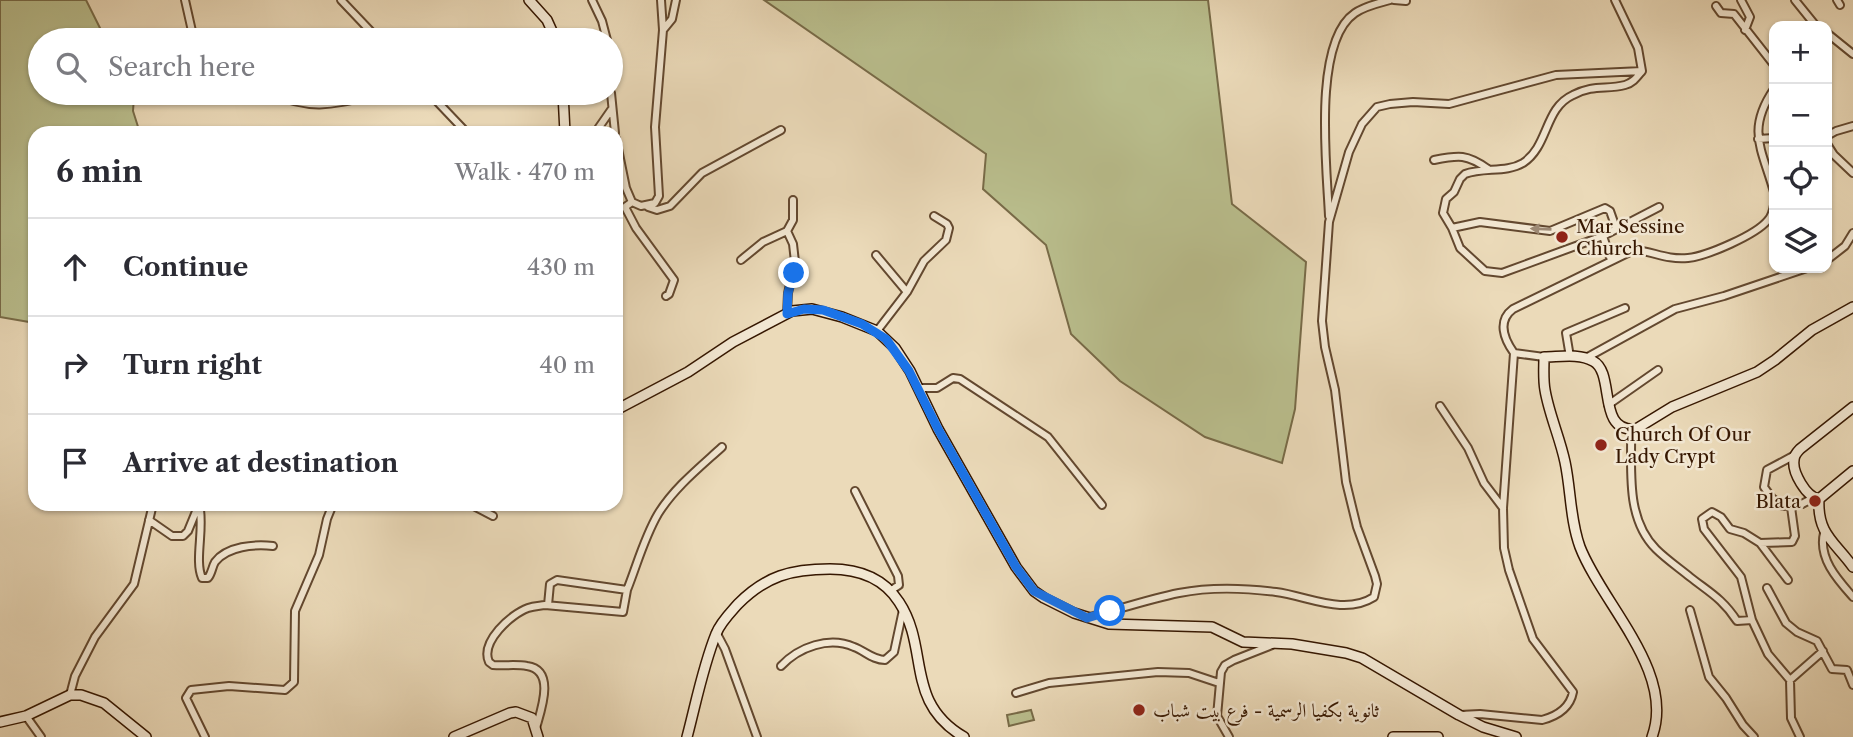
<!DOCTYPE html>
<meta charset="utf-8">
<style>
:root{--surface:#fff;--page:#f7f7f7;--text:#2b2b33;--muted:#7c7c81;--line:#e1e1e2}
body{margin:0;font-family:"Libre Caslon Text",Amiri,serif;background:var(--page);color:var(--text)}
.controls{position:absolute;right:21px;top:21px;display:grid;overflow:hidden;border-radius:14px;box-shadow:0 2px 5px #0004}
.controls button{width:63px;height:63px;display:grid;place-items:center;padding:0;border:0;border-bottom:2px solid var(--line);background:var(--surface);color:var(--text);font:35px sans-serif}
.stop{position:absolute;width:21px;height:21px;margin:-16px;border:5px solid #1a73e8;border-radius:50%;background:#fff}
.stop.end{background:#1a73e8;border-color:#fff;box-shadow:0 2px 7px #0008}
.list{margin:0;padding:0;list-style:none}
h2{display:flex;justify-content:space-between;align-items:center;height:91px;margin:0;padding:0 28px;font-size:30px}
h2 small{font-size:23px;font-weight:400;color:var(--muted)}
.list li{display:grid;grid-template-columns:46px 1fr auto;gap:21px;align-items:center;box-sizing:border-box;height:98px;padding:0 28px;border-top:2px solid var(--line)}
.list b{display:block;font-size:26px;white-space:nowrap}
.list em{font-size:23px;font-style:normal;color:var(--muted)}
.icon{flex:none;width:38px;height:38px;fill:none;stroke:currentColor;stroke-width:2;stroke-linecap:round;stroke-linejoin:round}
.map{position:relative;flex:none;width:1853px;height:737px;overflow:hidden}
.search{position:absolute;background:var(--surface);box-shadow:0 2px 5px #0004;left:28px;top:28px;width:595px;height:77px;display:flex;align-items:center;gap:18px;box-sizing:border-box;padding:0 24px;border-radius:38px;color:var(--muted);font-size:26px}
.panel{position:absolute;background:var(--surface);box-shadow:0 2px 5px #0004;left:28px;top:126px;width:595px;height:385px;border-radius:21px}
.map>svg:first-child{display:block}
</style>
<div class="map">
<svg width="1853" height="737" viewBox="0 0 1853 737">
<rect width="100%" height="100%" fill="#ebdab9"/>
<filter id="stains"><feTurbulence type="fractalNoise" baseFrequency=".00286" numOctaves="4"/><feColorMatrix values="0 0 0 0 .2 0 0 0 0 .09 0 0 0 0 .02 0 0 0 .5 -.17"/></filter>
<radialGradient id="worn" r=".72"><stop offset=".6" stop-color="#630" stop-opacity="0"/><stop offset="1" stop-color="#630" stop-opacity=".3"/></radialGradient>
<path fill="#babf8e" stroke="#786b48" stroke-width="2" d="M0,0H86L106,40H40V93H132L134,97L133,111L140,133H35V323L0,317Z
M764,0H1208L1232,204L1306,262L1295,409L1282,463L1205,437L1120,381L1071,334L1046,245L983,189L986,154Z
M1031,710L1034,720L1009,726L1007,715Z"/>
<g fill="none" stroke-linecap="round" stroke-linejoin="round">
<g stroke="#63482f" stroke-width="10">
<path id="street" d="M185,0L194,40
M341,0L379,40
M592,0L602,21L607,40
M1394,0L1406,1
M1741,0L1750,17L1745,30
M1795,0L1816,26
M1837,0L1840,5
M1716,6L1721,13L1734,14L1774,65
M663,30L672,19L676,0
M1827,33L1853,54
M1774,89C1746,130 1762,149 1774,192
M270,93C315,112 334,104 380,93
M429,93L467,133
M611,93L615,133
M595,133L611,110
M1827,136L1836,131L1853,126
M616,139L626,188L632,202L641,206L655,203L659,196L655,127L663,30L661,0
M1758,139L1774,138
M1827,144L1834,155L1853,173
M1434,160C1459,155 1467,154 1488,169
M632,202L625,207L636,228L674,280L669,294L666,296
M648,207L657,210L670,206L702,173L781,130
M1329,216C1327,169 1312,42 1355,13C1365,6 1379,3 1390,0
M1452,228L1480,222L1550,231L1605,208L1610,211L1616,228
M1603,236L1502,273L1485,271L1460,248L1452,228L1443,213L1446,199L1454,192L1460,179L1465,174C1484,167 1506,173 1523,163C1549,146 1544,108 1573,95C1594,84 1606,90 1625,85C1633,83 1637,77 1642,71L1638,48L1615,0
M876,255L907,292
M741,260L763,242L787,231
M1611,260L1603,236L1659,207
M1827,260L1845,246L1853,233
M787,314L788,293L795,262L793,244L787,231L793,220V200
M877,331L907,292L924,261L946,240L949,228L947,224L934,216
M1544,357L1514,353C1504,339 1497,321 1513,309L1634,250C1653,251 1665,260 1688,258C1707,256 1756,235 1768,220C1772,216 1773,211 1774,205
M1570,357L1566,333L1625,308
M1586,358L1675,309L1724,296L1807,268
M918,388H937L953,378L960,379L1048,437L1102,505
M1608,405L1658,370
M1440,406L1468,448L1484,483L1503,508
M1631,429C1632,469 1625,518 1656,549C1666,559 1679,568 1690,577C1709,592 1723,599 1737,621L1752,620L1768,654L1790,680L1791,718L1800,737
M1795,455L1767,470L1764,487L1772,498L1783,506L1802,504L1813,498
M855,491L898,576L899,585L890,591
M199,504C205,527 194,560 202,578H208C212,573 212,567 215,562C227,546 255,544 273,546
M470,504L493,516
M149,520L172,536H183L188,531L199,504
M1824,533C1818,558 1837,579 1853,597
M1760,543L1788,580
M1767,588L1786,623L1797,632L1817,641L1832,669L1847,670L1853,685
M627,590C637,565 644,538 658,514C674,488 699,468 722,447
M1690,610L1709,677L1726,698L1743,725L1754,737
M1090,617C1120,609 1149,599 1179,593C1209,587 1245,588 1276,592C1308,596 1344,616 1374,597L1377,584L1375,576L1357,527L1346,482L1335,390L1325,347L1322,321L1329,222L1349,152L1362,124L1377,107L1390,104L1413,102L1449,104L1556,75L1642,71
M1752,620L1741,577L1704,529L1702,519L1712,512L1721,517L1730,529L1744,533L1760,543L1792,542L1795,536L1791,507
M716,632L725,649L757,737
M781,666C799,647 829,636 854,647C865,651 873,660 885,660L894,652L903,610
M1790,680L1823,651
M1016,693L1049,683L1158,672L1189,673L1219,683
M70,695L75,676L95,637L134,584L153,504
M1460,715L1480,714L1542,720C1557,716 1570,708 1573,692L1533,639L1509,570L1504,548L1503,508L1514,353
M26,716L41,737
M536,728C541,710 556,670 527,666C516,664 504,666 493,665L489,662C480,642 511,614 528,608C534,606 539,606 545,605L623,612L627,590L557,580L550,584L548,605
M205,737L186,698L191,690L229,686L285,690L294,682L295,611L319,555L327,519L333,504
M1229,737L1217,716L1221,672L1225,665L1234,660L1272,645"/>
</g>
<g stroke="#361701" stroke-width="12">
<path id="secondary" d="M529,0L547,20L556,40
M563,93L565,133
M616,410L688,372L733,342L792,311L812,309L842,317L877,331L895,348L910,371L938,429L1016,567L1034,591L1044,598L1074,613L1109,624L1212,627L1243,642L1292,644L1346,653L1362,658L1459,715L1483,727L1516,737
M1819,499C1806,497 1792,472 1794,460C1794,455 1797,452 1800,449L1853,407
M1819,499C1817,534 1835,542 1853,567
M1819,499L1853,471
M0,722L26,716L70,695H81L104,703L146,737
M454,737L510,713L516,712L532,718L538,737
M687,737C696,703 703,666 716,634C720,623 730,613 738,604C766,576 791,569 830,569C858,569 883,577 899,602C930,649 904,702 964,737
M1393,737H1438
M1652,737C1676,672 1602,604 1580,547C1570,520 1571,490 1565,462C1560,438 1549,414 1545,390C1543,379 1544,368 1544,357C1559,357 1579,353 1593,361C1616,373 1596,433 1636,429L1672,407L1757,372L1775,360L1812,330L1853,307"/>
</g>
<use href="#street" stroke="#f2e7d2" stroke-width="6"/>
<use href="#secondary" stroke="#f2e7d2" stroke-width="9"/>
</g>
<defs><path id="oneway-solid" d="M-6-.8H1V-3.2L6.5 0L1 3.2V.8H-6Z" transform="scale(1.75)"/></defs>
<use fill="#9d8974" href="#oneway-solid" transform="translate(1541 229) rotate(-178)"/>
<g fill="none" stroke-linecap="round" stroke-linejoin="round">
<path stroke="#1a73e8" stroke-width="9" d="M794,273L788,293L787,314L804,309L823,310L862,324L886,339L909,371L938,429L1016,567L1034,591L1087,618L1110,611"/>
</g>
<g fill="#8f2418" stroke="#f2e7d2" stroke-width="2.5">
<circle cx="1562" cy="237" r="7"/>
<circle cx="1601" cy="445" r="7"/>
<circle cx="1815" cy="501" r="7"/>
<circle cx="1139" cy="710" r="7"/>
</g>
<g text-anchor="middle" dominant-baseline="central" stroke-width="5" stroke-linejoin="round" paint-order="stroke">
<g font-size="19" fill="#361701" stroke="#f2e7d2" text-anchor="start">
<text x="1576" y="226">Mar Sessine<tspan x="1576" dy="22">Church</tspan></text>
<text x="1615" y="434">Church Of Our<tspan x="1615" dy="22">Lady Crypt</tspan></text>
<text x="1801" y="501" text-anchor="end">Blata</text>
<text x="1153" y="710">ثانوية بكفيا الرسمية - فرع بيت شباب</text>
</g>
</g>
<rect width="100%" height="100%" filter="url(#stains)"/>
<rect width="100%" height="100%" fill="url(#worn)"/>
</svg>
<div class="controls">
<button>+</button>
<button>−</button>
<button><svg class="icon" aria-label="locate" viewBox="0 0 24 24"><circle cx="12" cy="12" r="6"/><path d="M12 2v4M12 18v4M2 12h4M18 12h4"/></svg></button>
<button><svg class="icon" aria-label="layers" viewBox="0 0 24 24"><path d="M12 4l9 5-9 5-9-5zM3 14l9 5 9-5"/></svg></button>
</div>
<div class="stop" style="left:1110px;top:611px"></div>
<div class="stop end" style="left:794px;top:273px"></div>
<div class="search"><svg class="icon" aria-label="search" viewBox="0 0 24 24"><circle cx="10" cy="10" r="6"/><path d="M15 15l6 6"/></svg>Search here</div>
<section class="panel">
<h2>6 min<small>Walk · 470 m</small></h2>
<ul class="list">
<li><svg class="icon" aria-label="ahead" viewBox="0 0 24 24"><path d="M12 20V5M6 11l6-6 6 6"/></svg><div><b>Continue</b></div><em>430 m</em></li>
<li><svg class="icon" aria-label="right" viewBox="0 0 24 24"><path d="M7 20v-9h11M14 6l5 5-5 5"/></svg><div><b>Turn right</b></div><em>40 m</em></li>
<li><svg class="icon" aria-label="arrive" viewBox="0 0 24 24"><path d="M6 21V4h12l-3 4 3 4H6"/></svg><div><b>Arrive at destination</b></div></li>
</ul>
</section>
</div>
